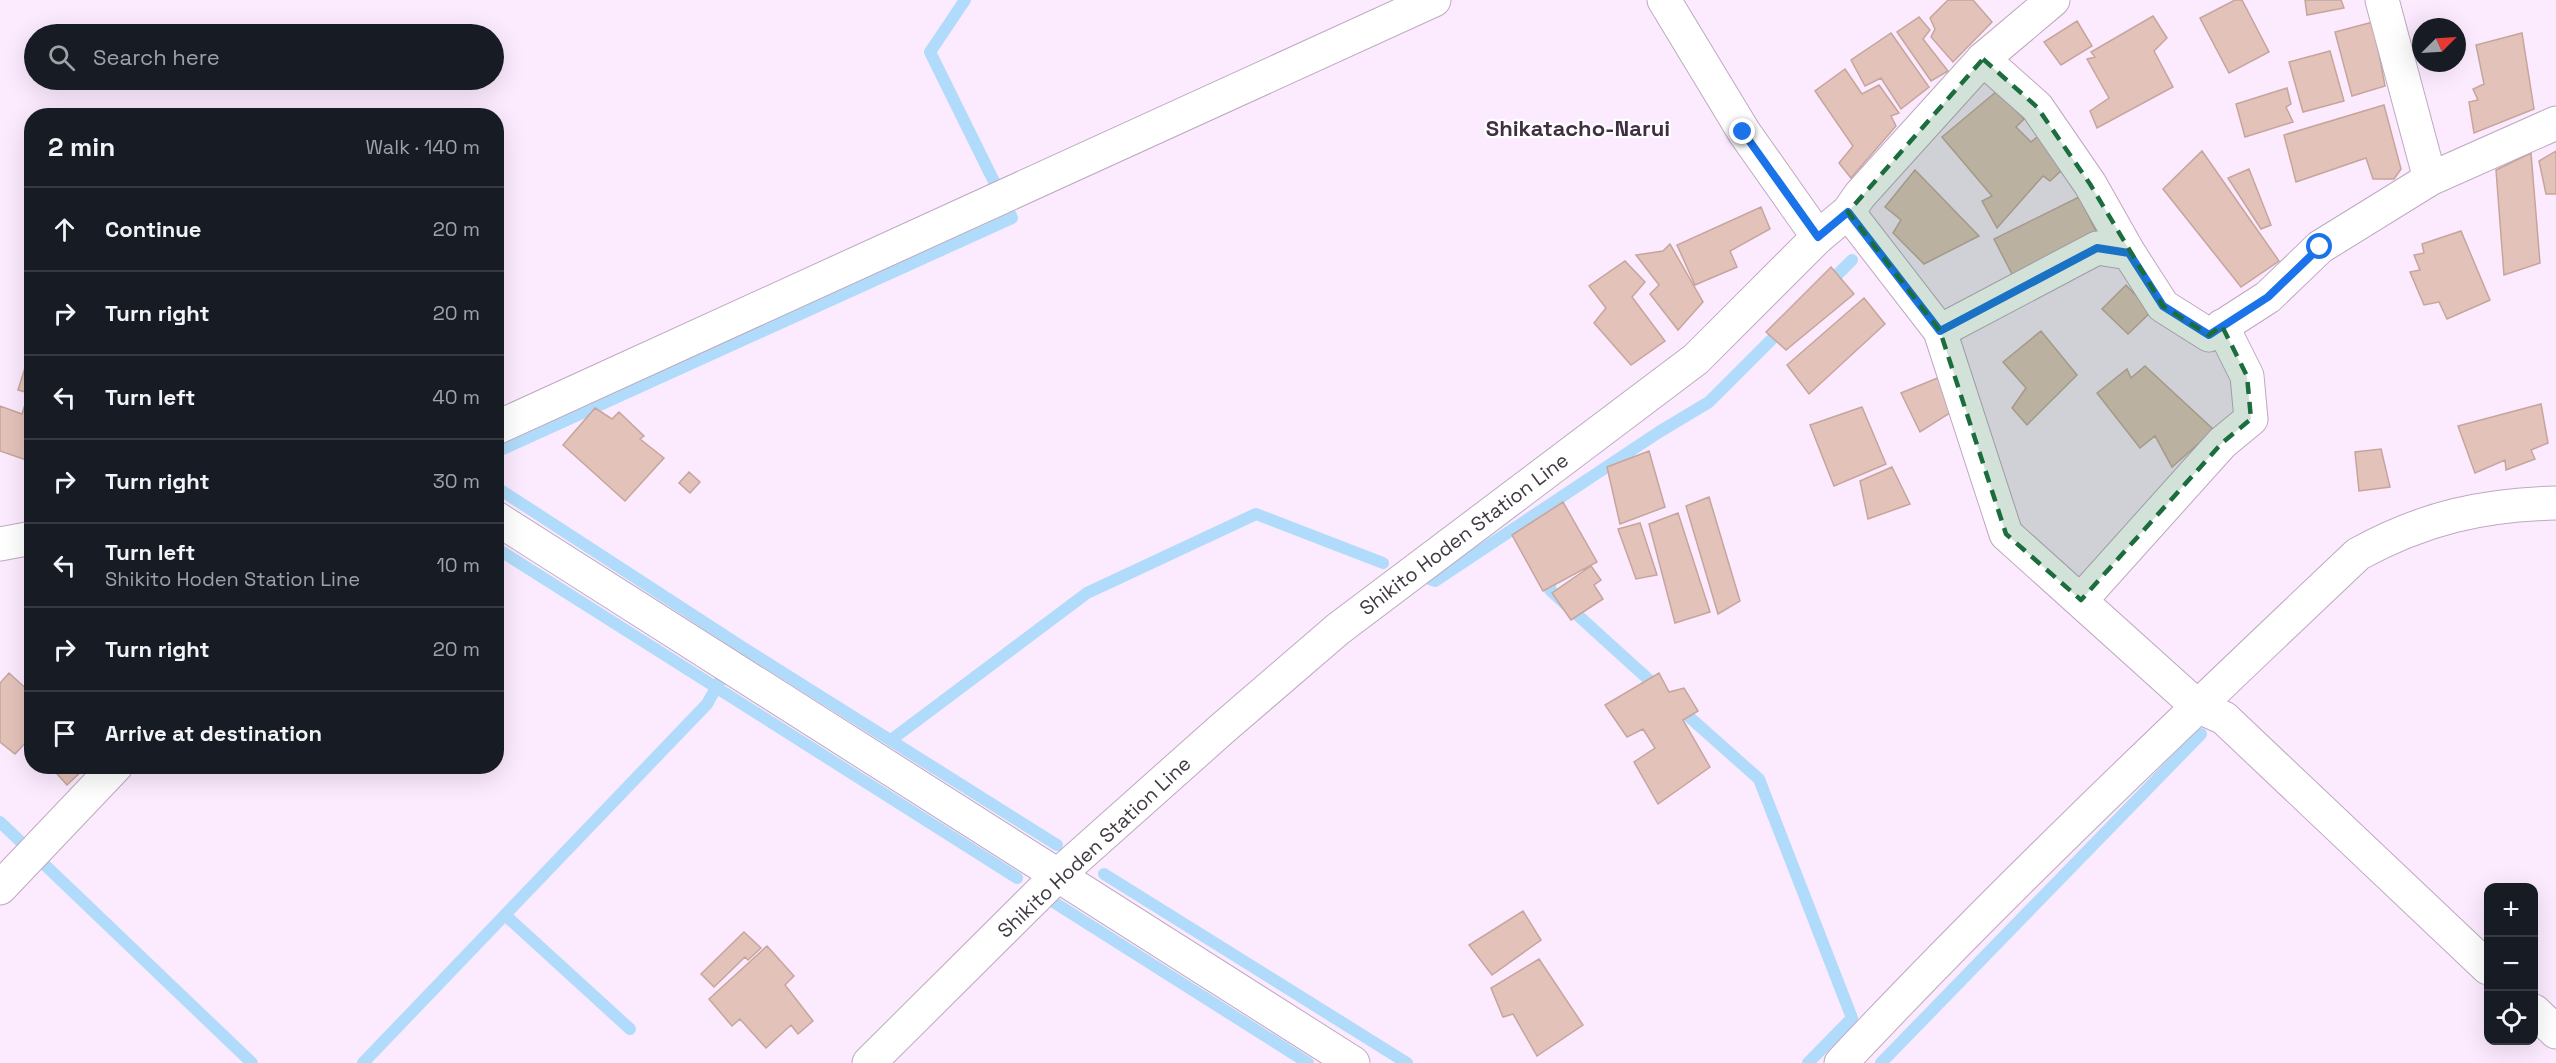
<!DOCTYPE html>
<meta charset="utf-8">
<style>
:root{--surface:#171b24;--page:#242831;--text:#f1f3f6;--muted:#9ea1a6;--line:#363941}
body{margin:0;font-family:"Space Grotesk",sans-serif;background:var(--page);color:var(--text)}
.controls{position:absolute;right:18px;bottom:18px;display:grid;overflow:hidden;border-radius:12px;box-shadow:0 6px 24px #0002}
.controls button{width:54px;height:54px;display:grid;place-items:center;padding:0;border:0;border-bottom:2px solid var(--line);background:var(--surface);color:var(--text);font:30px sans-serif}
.compass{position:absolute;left:2412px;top:18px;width:54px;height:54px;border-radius:50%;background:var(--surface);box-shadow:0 6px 24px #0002;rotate:66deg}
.stop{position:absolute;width:18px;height:18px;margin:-14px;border:4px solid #1a73e8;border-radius:50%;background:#fff}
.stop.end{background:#1a73e8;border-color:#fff;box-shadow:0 2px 6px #0008}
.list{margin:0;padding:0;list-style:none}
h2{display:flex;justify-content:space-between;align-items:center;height:78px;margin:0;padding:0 24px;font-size:26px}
h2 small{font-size:20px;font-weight:400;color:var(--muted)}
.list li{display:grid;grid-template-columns:39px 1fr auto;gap:18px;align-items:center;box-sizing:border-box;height:84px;padding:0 24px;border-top:2px solid var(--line)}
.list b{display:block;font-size:22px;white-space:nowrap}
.list p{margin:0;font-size:20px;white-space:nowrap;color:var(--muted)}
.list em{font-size:20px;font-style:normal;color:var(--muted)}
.icon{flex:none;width:33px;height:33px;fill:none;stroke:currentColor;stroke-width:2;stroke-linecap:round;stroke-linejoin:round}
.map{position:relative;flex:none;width:2556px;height:1063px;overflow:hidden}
.search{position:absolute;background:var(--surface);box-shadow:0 6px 24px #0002;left:24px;top:24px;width:480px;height:66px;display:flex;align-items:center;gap:15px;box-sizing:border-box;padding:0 21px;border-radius:33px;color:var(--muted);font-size:22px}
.panel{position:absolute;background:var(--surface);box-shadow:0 6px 24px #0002;left:24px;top:108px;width:480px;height:666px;border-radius:24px}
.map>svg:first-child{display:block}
</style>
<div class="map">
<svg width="2556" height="1063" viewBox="0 0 2556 1063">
<rect width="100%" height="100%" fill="#fceafe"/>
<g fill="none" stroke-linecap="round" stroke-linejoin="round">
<path stroke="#b1dbfb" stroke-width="12" d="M1827,285L1852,260
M496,452L1012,218L930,52L965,0
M496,487L739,645L1057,845
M1549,505V527
M496,548L1017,878
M1550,572V590L1659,689
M1427,578L1435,581L1659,432L1709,402L1784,327
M1678,707L1759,779L1852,1018L1808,1063
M891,740L1087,593L1256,514L1383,563
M0,822L252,1063
M1104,874L1407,1063
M1055,903L1308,1063
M505,915L630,1029
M363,1063L707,704L720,681
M1881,1063L2201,734"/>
</g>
<path fill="#e3c2b9" stroke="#c5a59c" stroke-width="1.5" d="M1948,0H1973L1992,22L1953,62L1931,37L1935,29L1930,18Z
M2235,0H2242L2269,52L2229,73L2200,18Z
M2305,0H2341L2344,8L2307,15Z
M2153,16L2167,38L2154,51L2173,87L2097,128L2090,111L2109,98L2087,59L2095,57L2091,52Z
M1919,17L1930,30L1923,39L1948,71L1931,81L1897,32Z
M2077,21L2092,46L2061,65L2044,42Z
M2373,22L2385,86L2352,96L2335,32Z
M1891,33L1929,87L1901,109L1881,78L1865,86L1851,60Z
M2522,33L2534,109L2474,133L2469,102L2478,100L2473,89L2484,84L2476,45Z
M2330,51L2344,101L2303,112L2289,62Z
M1845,69L1862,94L1879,85L1899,113L1891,116L1896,126L1851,178L1839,163L1853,146L1815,91Z
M2287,88L2291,104L2286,107L2293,122L2245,137L2236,104Z
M1997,91L2024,119L2016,127L2031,142L2042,133L2064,168L2050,181L2043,176L1997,228L1982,201L1992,196L1942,137Z
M2384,105L2401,169L2394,179H2373L2366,158L2296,182L2284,135Z
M2202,151L2279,261L2241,287L2163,189Z
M2556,151V194H2546L2539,161Z
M2531,153L2540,263L2504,275L2496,170Z
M2249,169L2271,225L2261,229L2228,178Z
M1915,170L1979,236L1924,264L1893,233L1901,220L1885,207Z
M2079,197L2098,235L2014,278L1994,239Z
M1761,207L1770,229L1730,251L1737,267L1695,285L1677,245Z
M2461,231L2490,300L2447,319L2439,302L2424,305L2410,272L2420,270L2414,255L2424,253L2422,244Z
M1670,244L1703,302L1678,330L1650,294L1659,285L1636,255L1663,251Z
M1625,261L1645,282L1632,297L1665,341L1631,365L1594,323L1606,308L1589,286Z
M1831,267L1854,294L1786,350L1766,332Z
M2126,285L2151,312L2128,334L2102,309Z
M1864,298L1885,324L1809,394L1787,365Z
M2041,331L2077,375L2027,425L2012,408L2026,388L2003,362Z
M29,355L32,356V394L18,390Z
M2145,366L2214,430L2172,467L2155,436L2140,448L2097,393L2127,369L2131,378Z
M1940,377L1953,411L1920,432L1901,393Z
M27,398L32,400V462L0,451V406L22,414Z
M2541,404L2548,443L2531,450L2535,459L2506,470L2505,460L2475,473L2458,426Z
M1862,407L1886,464L1834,486L1810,425Z
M595,408L612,419L619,412L644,436L640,439L664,458L625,501L563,445Z
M2381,449L2390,487L2359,491L2355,452Z
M1649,451L1665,507L1620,524L1607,467Z
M1892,467L1910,504L1868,519L1860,481Z
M689,472L700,482L690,493L679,483Z
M1709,497L1740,601L1718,614L1686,506Z
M1563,502L1597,562L1543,591L1512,535Z
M1678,513L1710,612L1675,623L1649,524Z
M1640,523L1657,575L1636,579L1618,529Z
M1591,566L1601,580L1594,585L1603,599L1571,620L1552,593Z
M9,673L32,694V736L15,754L0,742V683Z
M1659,673L1669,692L1684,688L1698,711L1683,720L1710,767L1658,804L1634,762L1655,748L1643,729L1627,737L1605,705Z
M50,766H87L67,785Z
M1523,911L1541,940L1492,975L1469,945Z
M744,932L761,948L748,960L745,957L714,987L701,974Z
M767,946L794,976L785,985L813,1021L798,1034L791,1025L766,1048L740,1019L732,1026L709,999Z
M1539,959L1583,1025L1537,1056L1513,1014L1503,1017L1491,988Z"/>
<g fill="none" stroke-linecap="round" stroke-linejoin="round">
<g stroke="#bea9c0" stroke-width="35">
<path id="minor" d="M1664,0L1744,132L1818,237
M2382,0L2430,179
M1983,59L2037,107L2090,184L2129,253L2163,306L2209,335L2268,297L2320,247L2430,179L2556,123
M1848,212L1940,331L2006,534L2197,706L2224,718L2488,968
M1940,331L2097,248L2129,253
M496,428L1434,0
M496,518L1353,1063
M0,544L32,538
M2081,600L2222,443L2251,419L2247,376L2222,326
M0,888L116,766
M2534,1011L2556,1032
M1841,1063C2006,887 2183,720 2358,554C2424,518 2481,505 2556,503"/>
</g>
<g stroke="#bea9c0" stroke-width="35">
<path id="secondary" d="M869,1063L1058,875L1223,728L1338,629L1696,359L1818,237L1848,212L1860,195L1983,59L2053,0"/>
</g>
<use href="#minor" stroke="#fff" stroke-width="33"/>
<use href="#secondary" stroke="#fff" stroke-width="33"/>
</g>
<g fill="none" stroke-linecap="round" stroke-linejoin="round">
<path stroke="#1a73e8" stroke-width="8" d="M1743,132L1818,237L1848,212L1940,331L2097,248L2129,253L2163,306L2209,335L2268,297L2320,247"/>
</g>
<path fill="#1c6d3e" fill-opacity="0.2" stroke="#1c6d3e" stroke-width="4.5" stroke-dasharray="12 8" stroke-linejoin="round" d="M1983,59L2037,107L2090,184L2163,306L2209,335L2222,326L2247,376L2251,419L2222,443L2081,600L2006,534L1940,331L1848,212Z"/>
<g text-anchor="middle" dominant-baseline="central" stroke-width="4.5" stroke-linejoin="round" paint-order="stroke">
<g font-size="20" fill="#423a43" stroke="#fff">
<text transform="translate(1464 534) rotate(-37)">Shikito Hoden Station Line</text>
<text transform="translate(1094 847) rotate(-43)">Shikito Hoden Station Line</text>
</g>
<g font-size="22" font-weight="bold" fill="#402f42" stroke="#fff">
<text x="1578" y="128">Shikatacho-Narui</text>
</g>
</g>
</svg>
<div class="controls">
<button>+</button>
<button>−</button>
<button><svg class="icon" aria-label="locate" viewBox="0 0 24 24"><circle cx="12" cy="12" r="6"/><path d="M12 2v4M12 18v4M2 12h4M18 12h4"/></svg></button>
</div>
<svg class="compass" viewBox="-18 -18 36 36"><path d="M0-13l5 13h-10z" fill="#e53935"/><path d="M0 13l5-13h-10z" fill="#9ea1a6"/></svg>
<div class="stop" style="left:2320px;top:247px"></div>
<div class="stop end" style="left:1743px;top:132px"></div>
<div class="search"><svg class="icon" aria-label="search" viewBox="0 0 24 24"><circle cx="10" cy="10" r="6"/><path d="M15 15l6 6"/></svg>Search here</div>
<section class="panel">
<h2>2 min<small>Walk · 140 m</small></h2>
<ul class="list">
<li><svg class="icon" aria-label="ahead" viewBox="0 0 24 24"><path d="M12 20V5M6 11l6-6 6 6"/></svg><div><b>Continue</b></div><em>20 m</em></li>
<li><svg class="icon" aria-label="right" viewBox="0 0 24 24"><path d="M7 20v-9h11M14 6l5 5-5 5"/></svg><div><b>Turn right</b></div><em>20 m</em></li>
<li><svg class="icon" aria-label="left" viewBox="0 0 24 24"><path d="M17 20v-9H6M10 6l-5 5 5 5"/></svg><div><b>Turn left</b></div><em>40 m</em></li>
<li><svg class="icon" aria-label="right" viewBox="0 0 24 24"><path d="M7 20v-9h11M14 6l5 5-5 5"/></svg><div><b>Turn right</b></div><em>30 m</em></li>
<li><svg class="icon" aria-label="left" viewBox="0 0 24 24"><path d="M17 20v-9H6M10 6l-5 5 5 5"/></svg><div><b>Turn left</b><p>Shikito Hoden Station Line</p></div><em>10 m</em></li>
<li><svg class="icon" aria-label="right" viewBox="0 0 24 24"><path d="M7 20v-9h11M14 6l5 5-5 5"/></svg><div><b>Turn right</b></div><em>20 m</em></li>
<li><svg class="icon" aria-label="arrive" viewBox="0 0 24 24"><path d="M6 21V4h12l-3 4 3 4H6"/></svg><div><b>Arrive at destination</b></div></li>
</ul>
</section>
</div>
